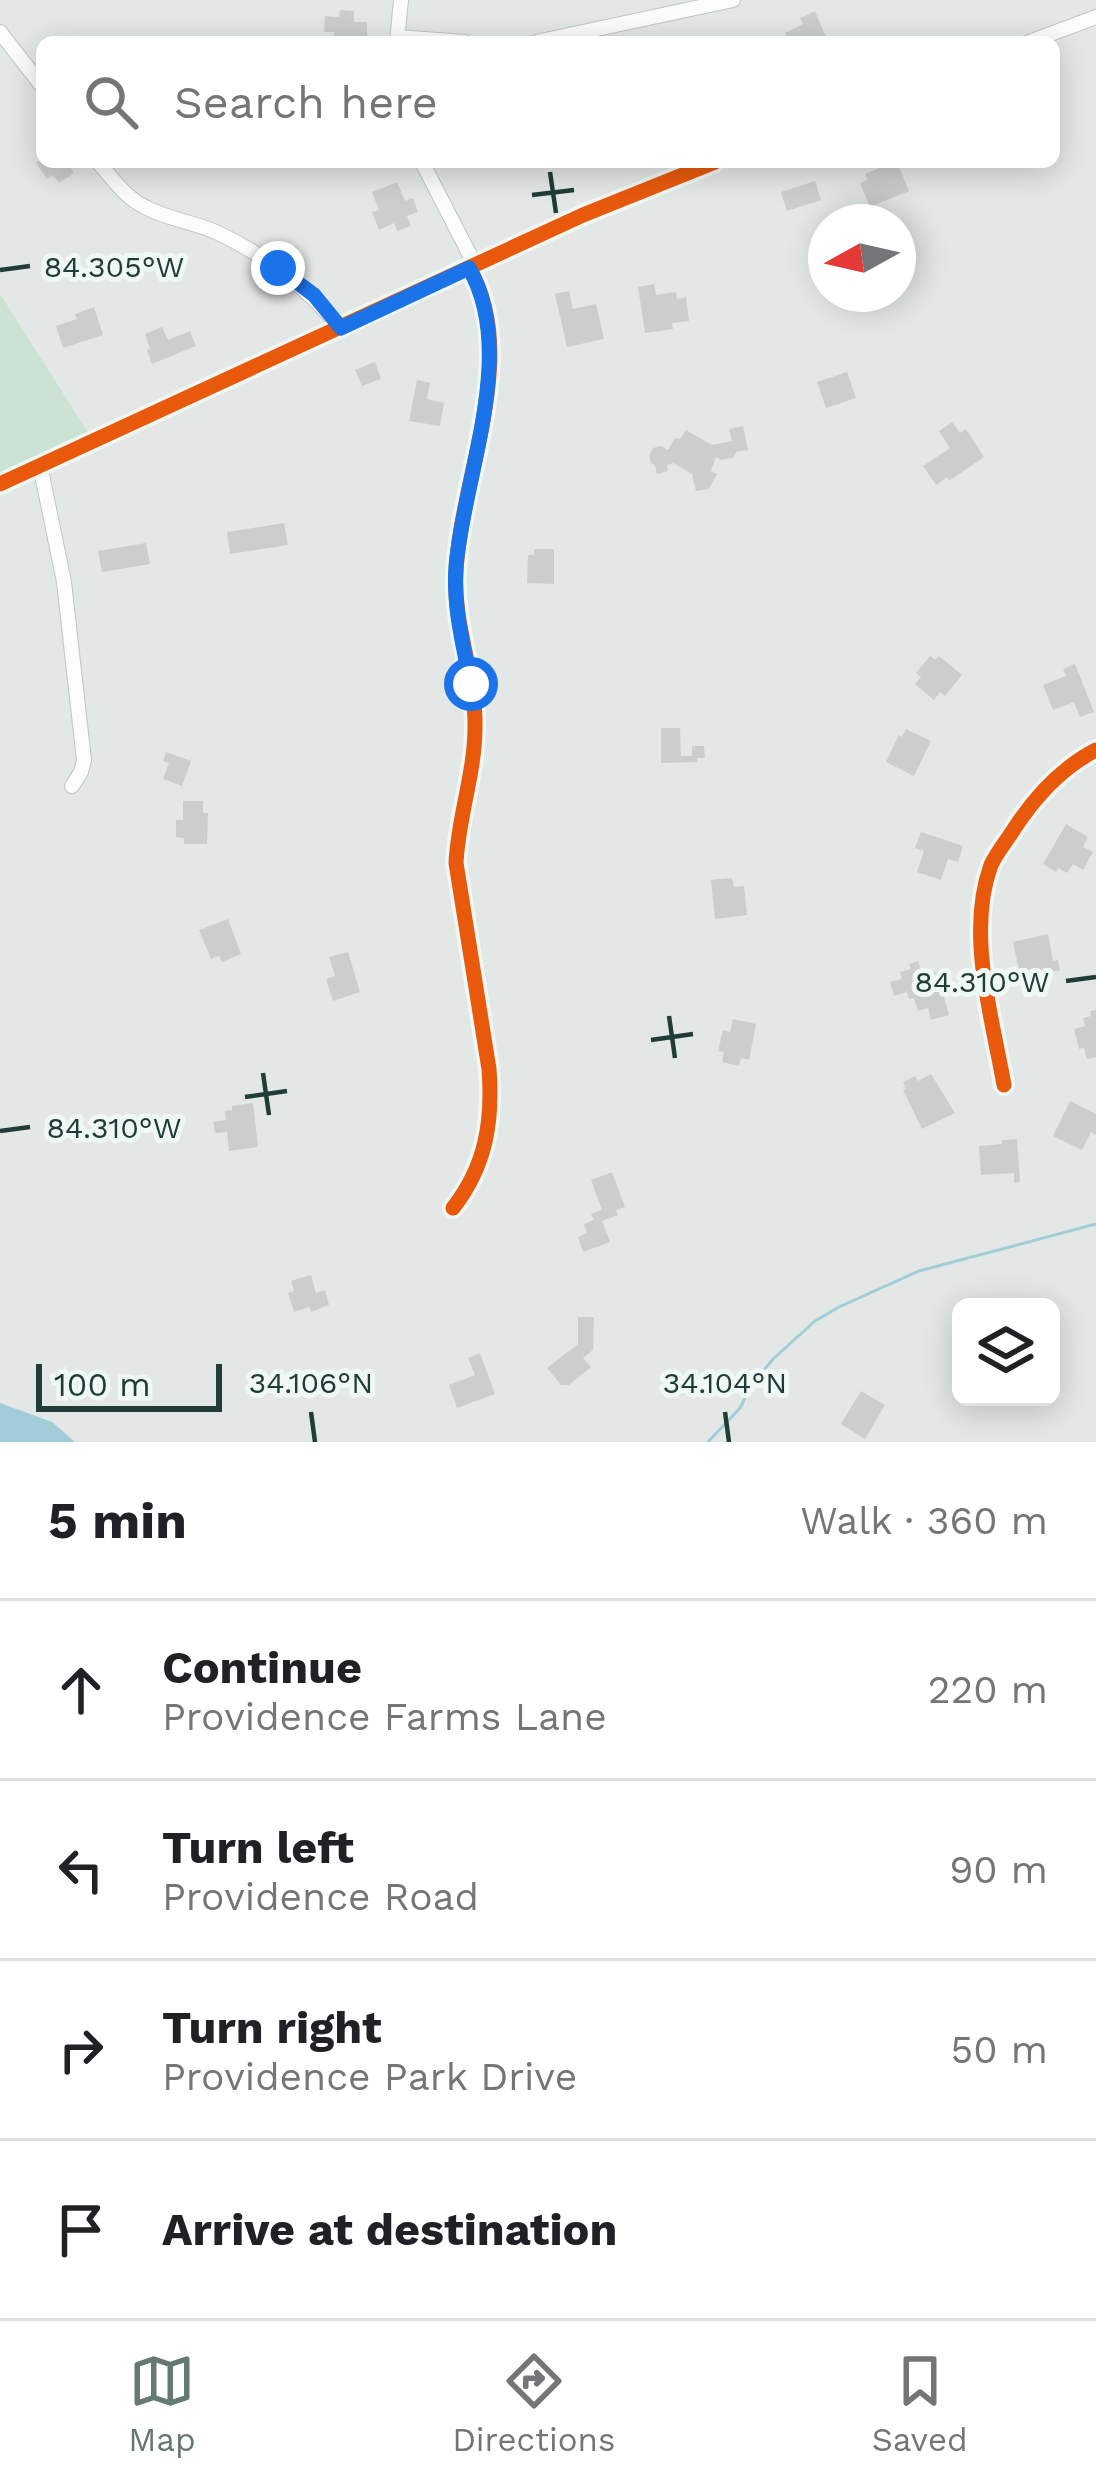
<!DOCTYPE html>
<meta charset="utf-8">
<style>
:root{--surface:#fff;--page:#f2f2f2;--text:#202124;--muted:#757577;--line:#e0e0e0;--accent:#647874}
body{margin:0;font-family:"Work Sans",sans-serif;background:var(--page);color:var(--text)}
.controls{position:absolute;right:36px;bottom:36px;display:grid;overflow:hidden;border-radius:18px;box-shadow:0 6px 30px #0003}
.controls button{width:108px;height:108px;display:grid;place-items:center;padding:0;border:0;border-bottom:3px solid var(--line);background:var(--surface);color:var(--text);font:60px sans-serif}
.compass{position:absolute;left:808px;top:204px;width:108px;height:108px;border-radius:50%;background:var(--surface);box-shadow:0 6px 30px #0003;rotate:262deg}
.scale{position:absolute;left:36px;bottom:30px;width:186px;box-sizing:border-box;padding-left:12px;border:6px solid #203c37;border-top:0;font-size:33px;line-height:42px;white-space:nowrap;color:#203c37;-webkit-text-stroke:9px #f0f8f5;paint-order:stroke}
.stop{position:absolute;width:36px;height:36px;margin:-27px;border:9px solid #1a73e8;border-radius:50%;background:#fff}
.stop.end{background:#1a73e8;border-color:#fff;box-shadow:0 3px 12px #0008}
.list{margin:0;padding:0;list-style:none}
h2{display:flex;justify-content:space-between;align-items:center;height:156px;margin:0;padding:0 48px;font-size:51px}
h2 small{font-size:39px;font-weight:400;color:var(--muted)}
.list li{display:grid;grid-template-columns:78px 1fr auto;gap:36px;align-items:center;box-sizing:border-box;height:180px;padding:0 48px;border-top:3px solid var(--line)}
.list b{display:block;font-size:45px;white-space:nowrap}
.list p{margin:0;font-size:39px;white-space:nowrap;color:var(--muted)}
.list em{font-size:39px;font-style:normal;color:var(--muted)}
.icon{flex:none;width:66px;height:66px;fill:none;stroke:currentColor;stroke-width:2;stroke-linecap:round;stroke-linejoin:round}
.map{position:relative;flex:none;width:1096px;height:1442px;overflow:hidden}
.search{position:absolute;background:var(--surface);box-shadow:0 6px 30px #0003;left:36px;right:36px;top:36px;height:132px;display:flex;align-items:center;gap:30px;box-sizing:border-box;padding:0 42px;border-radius:18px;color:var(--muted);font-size:45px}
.sheet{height:876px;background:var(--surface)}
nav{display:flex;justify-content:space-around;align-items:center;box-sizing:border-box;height:168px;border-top:3px solid var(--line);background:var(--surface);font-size:33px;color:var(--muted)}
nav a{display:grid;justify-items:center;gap:6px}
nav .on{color:var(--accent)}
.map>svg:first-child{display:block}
</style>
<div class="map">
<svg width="1096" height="1442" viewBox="0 0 1096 1442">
<rect width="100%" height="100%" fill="#e3e8e6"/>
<path fill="#cbe2d4" d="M0,294L94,442L0,480Z"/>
<path fill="#a1cdd9" d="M0,1403L52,1422L75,1442H0Z"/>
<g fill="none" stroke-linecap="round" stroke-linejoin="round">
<path stroke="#a1cdd9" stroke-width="3" d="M708,1442L740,1408L751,1386L773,1359L815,1321L839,1307L919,1271L1096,1224"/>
</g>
<path fill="#cacfcd" d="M340,10L354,11V22H367V37H358V42H333L334,32H324L325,16L339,17Z
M815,11L828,42H790L785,33L803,24L800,18Z
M42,158V162H67L74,173L59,183L53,175L47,179L36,163Z
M894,162H897L909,191L870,207L860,183L868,180L865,174Z
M815,181L821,200L787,211L781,192Z
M397,182L405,201L413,198L418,212L407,216L411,226L397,231L394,223L379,230L372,212L379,210L372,192Z
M654,284L656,295L676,292L677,299L686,297L689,321L672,323L673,329L645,333L638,287Z
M569,291L573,309L596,304L604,339L567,347L555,294Z
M94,307L103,335L63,348L56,326L77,319L75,314Z
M162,327L168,340L190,331L196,346L152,364L147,350L150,349L145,334Z
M375,362L381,379L362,386L355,370Z
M847,372L856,398L826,408L817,382Z
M417,380L430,383L427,399L444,403L440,426L409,421Z
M952,422L960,433L966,429L984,457L949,481L947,477L936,485L923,466L950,448L939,431Z
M743,426L748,450L736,452L733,458L721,460L716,457L711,471L717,474L709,489L696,491L692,474L673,463L667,465L668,471L657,474L655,465L651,463L649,455L653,448L661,446L668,450L674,439L681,438L686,430L712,445L732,441L729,429Z
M284,523L288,545L230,554L227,532Z
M146,543L150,564L102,572L98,551Z
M534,549H554V584L527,583L528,555H534Z
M930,656L935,660L939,656L962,675L945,696L940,692L934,700L915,684L921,677L916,673Z
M1075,664L1094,712L1080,717L1074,702L1053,710L1043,685L1066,676L1063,669Z
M661,728H680L681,756H692V746H704L705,758H697V762L661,763Z
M906,729L931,741L914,776L886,762L899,735L902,737Z
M166,752L191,761L182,786L163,779L169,763L163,761Z
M183,801H203V813H208L207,844H184V838L176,837V820H183Z
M1066,824L1088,837L1083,847L1093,852L1083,870L1073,864L1067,873L1058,868L1056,872L1043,864Z
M921,832L963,846L958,862L948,859L941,880L917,872L924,851L915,848Z
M732,878L734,887L744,886L747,915L715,919L711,880Z
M228,919L241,954L222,962L219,956L211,959L199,930Z
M1048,934L1053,961L1058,960L1060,970L1021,979L1013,942Z
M348,952L360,992L333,1001L326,979L335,976L329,957Z
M918,961L923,976L937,972L949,1015L931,1020L928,1008L918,1011L914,998L909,999L907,992L894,996L890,982L902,979L900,972L911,969L909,964Z
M1096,1010V1057L1087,1059L1084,1048L1079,1049L1074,1029L1085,1026L1083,1018L1091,1016L1090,1011Z
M733,1019L756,1024L749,1060L741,1058L739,1066L722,1062L724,1052L718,1051L723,1030L730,1032Z
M931,1074L955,1113L922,1129L903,1090L906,1089L903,1082L915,1076L918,1081Z
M1070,1101L1096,1114V1135L1091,1132L1082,1150L1053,1136Z
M253,1103L258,1147L229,1151L227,1132L215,1133L213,1122L226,1120L225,1111L232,1110V1106Z
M1017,1139L1020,1182L1014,1183V1173L981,1175L979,1146L1002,1144V1140Z
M612,1172L625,1207L616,1210L618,1215L602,1221L610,1242L583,1252L578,1237L587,1233L584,1224L594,1220L591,1214L602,1210L591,1180Z
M311,1275L316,1293L325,1290L329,1305L311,1312L309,1307L294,1312L288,1293L294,1291L291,1281Z
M578,1317H594L593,1350L583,1358L591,1367L569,1385H561L547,1368L578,1344Z
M480,1353L495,1394L457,1408L449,1385L475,1375L468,1358Z
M861,1391L885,1405L865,1439L841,1424Z"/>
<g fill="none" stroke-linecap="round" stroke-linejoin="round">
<g stroke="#c0c5c3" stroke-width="16">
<path id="minor" d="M0,32L42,86
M397,37L465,42
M397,42L401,0
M536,42L733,0
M1029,42L1096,17
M98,162C112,178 126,198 145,207C167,219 193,222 216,232C266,255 305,286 341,328
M422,162L475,265
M40,465L64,582L84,760L81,772L72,786
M0,484L583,215L715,162
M1004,1085C992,1016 966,933 991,865C997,852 1008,839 1016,826C1036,796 1063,767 1096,750
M453,1208C486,1166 493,1121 489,1069L456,863C458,818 475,773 475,727C476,675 453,626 456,573C460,478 521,356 469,268"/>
</g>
<use href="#minor" stroke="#fbfcfb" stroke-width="14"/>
<g stroke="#f0f8f5" stroke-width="22">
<path id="cycleway" d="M0,484L583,215L715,162
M1004,1085C992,1016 966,933 991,865C997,852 1008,839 1016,826C1036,796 1063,767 1096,750
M453,1208C486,1166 493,1121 489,1069L456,863C458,818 475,773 475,727C476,675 453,626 456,573C460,478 521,356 469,268"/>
</g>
<use href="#cycleway" stroke="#e8590c" stroke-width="15"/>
</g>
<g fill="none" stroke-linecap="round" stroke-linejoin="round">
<path stroke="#1a73e8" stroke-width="15" d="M278,268L314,295L341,328L469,268C518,353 464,474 456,566C453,606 463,645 471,684"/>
</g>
<path fill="none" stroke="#203c37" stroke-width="4.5" d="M550,172L556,213M532,195L574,190M0,270L30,266M1066,981L1096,977M669,1016L675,1058M651,1040L693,1034M263,1073L269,1115M245,1097L287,1091M0,1131L30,1127M311,1412L315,1442M725,1412L729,1442"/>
<g font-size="30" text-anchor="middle" fill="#203c37" stroke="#f0f8f5" stroke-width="10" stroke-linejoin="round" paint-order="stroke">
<text x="114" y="277">84.305°W</text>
<text x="982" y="992">84.310°W</text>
<text x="114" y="1138">84.310°W</text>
<text x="311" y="1393">34.106°N</text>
<text x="725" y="1393">34.104°N</text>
</g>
</svg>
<div class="controls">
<button><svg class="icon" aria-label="layers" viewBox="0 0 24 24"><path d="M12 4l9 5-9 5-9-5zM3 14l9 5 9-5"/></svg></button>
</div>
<svg class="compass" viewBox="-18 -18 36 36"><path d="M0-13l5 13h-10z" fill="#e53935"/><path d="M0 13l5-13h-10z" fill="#757577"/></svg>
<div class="scale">100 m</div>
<div class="stop" style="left:471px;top:684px"></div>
<div class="stop end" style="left:278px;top:268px"></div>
<div class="search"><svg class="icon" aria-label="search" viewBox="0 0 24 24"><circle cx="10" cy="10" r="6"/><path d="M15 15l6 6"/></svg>Search here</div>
</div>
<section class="sheet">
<h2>5 min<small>Walk · 360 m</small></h2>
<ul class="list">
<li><svg class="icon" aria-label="ahead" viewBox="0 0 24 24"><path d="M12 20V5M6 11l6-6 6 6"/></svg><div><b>Continue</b><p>Providence Farms Lane</p></div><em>220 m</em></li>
<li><svg class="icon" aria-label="left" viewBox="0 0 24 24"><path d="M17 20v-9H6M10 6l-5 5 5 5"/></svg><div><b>Turn left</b><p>Providence Road</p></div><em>90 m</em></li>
<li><svg class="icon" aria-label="right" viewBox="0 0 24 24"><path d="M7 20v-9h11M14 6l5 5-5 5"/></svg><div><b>Turn right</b><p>Providence Park Drive</p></div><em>50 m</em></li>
<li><svg class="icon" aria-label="arrive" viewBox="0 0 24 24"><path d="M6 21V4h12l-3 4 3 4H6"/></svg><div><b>Arrive at destination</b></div></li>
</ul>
</section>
<nav>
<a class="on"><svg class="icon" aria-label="map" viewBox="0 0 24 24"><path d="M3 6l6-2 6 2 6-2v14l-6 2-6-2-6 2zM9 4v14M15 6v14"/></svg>Map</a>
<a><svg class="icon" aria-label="directions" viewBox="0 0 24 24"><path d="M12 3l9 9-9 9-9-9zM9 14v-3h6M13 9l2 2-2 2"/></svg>Directions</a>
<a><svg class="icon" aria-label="saved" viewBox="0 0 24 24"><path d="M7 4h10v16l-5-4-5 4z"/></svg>Saved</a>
</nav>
